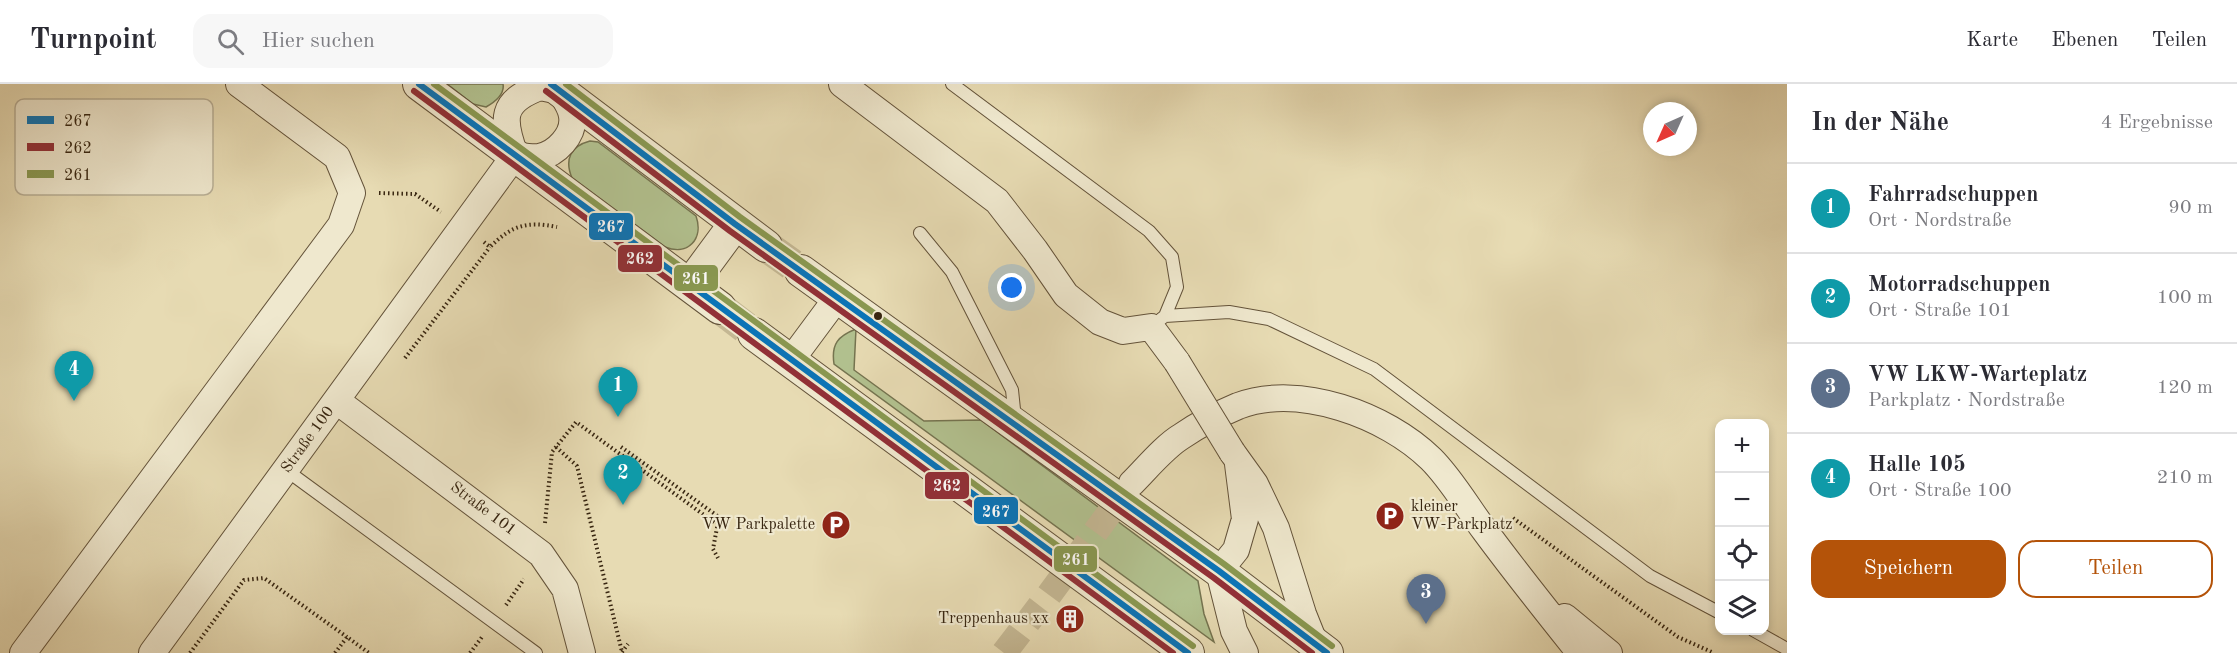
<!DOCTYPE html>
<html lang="de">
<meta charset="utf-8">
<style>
:root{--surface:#fff;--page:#f7f7f7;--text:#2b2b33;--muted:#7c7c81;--line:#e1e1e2;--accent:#b45309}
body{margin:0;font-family:"Old Standard TT",serif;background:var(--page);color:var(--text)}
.controls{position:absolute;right:18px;bottom:18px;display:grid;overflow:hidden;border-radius:12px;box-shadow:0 3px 9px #0003}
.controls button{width:54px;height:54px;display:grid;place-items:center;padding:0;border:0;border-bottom:2px solid var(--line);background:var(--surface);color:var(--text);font:30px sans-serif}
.compass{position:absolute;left:1643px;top:18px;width:54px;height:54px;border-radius:50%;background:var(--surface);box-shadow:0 3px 9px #0003;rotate:225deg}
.you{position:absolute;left:1012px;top:204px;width:21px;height:21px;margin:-15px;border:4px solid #fff;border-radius:50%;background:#1a73e8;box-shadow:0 0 0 9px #1a73e833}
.badge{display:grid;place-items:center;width:39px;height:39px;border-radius:50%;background:var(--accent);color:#fff;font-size:20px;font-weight:700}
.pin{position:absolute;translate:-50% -50px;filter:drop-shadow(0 2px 3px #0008)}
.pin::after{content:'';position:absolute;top:32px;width:21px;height:18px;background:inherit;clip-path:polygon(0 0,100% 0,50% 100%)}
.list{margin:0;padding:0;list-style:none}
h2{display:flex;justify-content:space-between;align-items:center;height:78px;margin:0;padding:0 24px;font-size:26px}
h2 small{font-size:20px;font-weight:400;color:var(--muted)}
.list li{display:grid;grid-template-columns:39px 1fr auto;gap:18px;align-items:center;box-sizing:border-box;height:90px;padding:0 24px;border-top:2px solid var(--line)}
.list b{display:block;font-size:22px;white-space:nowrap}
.list p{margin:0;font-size:20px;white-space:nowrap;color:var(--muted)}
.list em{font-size:20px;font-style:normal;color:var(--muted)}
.actions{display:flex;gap:12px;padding:18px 24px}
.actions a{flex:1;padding:14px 0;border:2px solid var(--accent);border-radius:18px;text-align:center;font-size:21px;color:var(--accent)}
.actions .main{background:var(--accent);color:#fff}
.icon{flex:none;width:33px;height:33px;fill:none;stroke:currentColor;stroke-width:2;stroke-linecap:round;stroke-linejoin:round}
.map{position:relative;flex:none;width:1787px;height:569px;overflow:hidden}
header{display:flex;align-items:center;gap:36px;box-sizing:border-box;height:84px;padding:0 30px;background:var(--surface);border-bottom:2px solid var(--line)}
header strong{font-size:28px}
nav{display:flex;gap:33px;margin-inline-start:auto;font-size:21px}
.search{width:420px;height:54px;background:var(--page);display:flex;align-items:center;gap:15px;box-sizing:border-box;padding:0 21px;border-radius:18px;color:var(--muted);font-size:22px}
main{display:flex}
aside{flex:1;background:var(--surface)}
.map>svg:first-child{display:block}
</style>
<header>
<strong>Turnpoint</strong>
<div class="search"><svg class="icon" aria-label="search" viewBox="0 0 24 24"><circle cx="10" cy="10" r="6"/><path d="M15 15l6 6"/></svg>Hier suchen</div>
<nav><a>Karte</a><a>Ebenen</a><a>Teilen</a></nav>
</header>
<main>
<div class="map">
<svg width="1787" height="569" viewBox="0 0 1787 569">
<rect width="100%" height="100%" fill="#e7dbb3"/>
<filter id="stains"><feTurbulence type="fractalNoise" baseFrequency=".00333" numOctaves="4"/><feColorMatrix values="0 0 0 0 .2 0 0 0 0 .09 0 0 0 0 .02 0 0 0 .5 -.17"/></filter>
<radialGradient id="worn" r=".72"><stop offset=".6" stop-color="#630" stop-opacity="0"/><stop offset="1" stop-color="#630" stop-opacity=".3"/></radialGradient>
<path fill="#b2c18f" stroke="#757450" stroke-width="1.5" d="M447,0H503C505,11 495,18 486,23L473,20Z
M590,57L598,58L696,132C704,155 688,172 665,163L572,94C564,75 571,62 590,57Z
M856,245L854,286L924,337L981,336L1198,497L1204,530L1214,558L834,280C831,260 838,252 856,245Z"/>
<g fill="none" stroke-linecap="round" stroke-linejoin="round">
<path stroke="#c4b793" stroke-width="26" stroke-dasharray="26 13" stroke-linecap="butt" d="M1049,511L1130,401
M1004,569L1040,522"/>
<path stroke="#c4b793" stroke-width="32" stroke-dasharray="32 16" stroke-linecap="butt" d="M766,162L801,187
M720,224L754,250"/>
<g stroke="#64533a" stroke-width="14">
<path id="service" d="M952,0L1149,147L1172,173L1177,203L1165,232L1161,235
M920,149L952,188L1012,306L1015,335
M1165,232L1229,228L1269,235L1374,285L1650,492L1720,529
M286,386L536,569
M1753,546L1787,565"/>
</g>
<g stroke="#64533a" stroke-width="28">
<path id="minor" d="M842,0L997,117L1035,166L1066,211L1100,238L1123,247L1151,243L1177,278
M540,3L560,7C565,15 571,23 572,32C575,51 556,70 539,73C532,74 522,72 515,71C502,35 500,18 540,3Z
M791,276L837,214
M337,317L541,470L565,505L582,569
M1232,368L1255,400L1276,444L1303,530L1315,560
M1238,380L1245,435L1236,466L1219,487L1234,547L1245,569
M1132,399C1147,384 1165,362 1182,352C1198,341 1219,330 1238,322C1299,299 1386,331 1431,375C1452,396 1467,423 1485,447C1516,489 1548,529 1580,569
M1565,533L1609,569
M23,569L341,141L352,109L337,73L239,0
M152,569L515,71"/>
</g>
<g stroke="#64533a" stroke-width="34">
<path id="tertiary" d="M419,0L720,224
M551,0L766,162
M801,187L1219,487L1327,569
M690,201L735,140
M754,250L1188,569"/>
</g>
<path stroke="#382611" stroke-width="4" stroke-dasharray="1.5 3" stroke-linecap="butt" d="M379,109L415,110L441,128
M484,158L490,163C512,141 527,137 557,143
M405,274L490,163
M556,363L577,382L622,568
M621,363L719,433L713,465L718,474
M1513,434L1678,553L1714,569
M545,439L552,368L576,338L715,439
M506,521L524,495
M622,568L628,560
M190,569L244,496L264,494L347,553
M335,569L347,553L369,569
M470,569L482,553"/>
<use href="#service" stroke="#efe8ce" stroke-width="12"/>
<use href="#minor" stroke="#efe8ce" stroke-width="26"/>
<use href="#tertiary" stroke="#efe8ce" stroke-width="32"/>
<g stroke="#64533a" stroke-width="28" stroke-linecap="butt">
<path id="minor-bridge" d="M1177,278L1232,368"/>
</g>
<use href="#minor-bridge" stroke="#efe8ce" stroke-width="26"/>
<g stroke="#efe8ce" stroke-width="10">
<path id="bus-1" d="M419,0L1188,569
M551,0L735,140L1219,487L1327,569"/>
</g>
<g stroke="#efe8ce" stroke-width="10">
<path id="bus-2" d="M414,7L1173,569
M546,7L730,147L1214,494L1312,569"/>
</g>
<g stroke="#efe8ce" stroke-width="10">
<path id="bus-3" d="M434,0L1193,562
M566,0L740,133L1224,480L1332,562"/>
</g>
<use href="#bus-1" stroke="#0b74b7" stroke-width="6"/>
<use href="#bus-2" stroke="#923037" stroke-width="6"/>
<use href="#bus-3" stroke="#899851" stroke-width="6"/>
</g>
<defs>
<g id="parking-disc" transform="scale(1.5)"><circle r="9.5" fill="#8f2418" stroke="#efe8ce"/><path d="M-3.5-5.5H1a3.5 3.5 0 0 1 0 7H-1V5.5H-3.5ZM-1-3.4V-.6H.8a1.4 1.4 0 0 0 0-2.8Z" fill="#fff"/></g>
<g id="building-disc" transform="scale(1.5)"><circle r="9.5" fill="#8f2418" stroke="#efe8ce"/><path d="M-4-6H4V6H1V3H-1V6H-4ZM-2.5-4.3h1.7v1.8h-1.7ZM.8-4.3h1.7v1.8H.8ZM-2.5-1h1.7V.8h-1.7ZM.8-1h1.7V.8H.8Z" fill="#fff"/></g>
</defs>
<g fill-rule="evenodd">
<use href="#parking-disc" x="1390" y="432"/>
<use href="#parking-disc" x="836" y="441"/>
<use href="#building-disc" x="1070" y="535"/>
</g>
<circle fill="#382611" stroke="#efe8ce" stroke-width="2" cx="878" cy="232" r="5"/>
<g text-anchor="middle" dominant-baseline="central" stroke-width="4.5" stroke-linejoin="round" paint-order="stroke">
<g font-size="16" fill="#382611" stroke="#efe8ce">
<text transform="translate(308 356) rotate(-54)">Straße 100</text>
<text transform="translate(483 425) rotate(37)">Straße 101</text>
</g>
<g font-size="16" fill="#382611" stroke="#efe8ce" text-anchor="end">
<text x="1411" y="423" text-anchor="start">kleiner<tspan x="1411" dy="18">VW-Parkplatz</tspan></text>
<text x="815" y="441">VW Parkpalette</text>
<text x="1049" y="535">Treppenhaus xx</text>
</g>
</g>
<rect x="15" y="15" width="198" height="96" rx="9" fill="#efe8ce" stroke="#b8ae95" stroke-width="1.5"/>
<rect x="27" y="32" width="27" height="8" fill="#0b74b7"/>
<rect x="27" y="59" width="27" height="8" fill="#923037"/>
<rect x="27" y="86" width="27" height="8" fill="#899851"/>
<g font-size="16" fill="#382611">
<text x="64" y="42">267</text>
<text x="64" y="69">262</text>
<text x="64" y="96">261</text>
</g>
<g stroke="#efe8ce" stroke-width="2">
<rect x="588" y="128" width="46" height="29" rx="6" fill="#0b74b7"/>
<rect x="617" y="160" width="46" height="29" rx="6" fill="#923037"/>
<rect x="673" y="180" width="46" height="28" rx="6" fill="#899851"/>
<rect x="924" y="387" width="46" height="29" rx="6" fill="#923037"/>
<rect x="973" y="412" width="46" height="29" rx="6" fill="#0b74b7"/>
<rect x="1053" y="461" width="45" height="28" rx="6" fill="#899851"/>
</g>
<g font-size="16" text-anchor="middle" font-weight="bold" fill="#fff">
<text x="611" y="148">267</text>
<text x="640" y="180">262</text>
<text x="696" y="200">261</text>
<text x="947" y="407">262</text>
<text x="996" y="433">267</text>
<text x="1076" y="481">261</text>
</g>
<rect width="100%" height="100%" filter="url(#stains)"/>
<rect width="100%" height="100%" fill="url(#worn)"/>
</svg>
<div class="controls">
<button>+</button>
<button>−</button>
<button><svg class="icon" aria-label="locate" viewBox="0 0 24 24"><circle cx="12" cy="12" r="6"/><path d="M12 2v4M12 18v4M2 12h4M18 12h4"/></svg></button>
<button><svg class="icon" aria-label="layers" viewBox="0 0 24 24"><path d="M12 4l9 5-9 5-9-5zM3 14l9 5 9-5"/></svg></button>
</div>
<svg class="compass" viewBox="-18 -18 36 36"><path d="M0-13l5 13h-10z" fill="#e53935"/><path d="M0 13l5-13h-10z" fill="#7c7c81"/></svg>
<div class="you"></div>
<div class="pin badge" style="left:618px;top:333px;background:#0f9aa8">1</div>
<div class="pin badge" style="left:623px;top:421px;background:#0f9aa8">2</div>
<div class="pin badge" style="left:1426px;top:540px;background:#5c6f8a">3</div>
<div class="pin badge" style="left:74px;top:317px;background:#0f9aa8">4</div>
</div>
<aside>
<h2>In der Nähe<small>4 Ergebnisse</small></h2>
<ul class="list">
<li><span class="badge" style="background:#0f9aa8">1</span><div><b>Fahrradschuppen</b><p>Ort · Nordstraße</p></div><em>90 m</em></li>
<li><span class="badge" style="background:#0f9aa8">2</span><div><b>Motorradschuppen</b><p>Ort · Straße 101</p></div><em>100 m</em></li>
<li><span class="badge" style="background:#5c6f8a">3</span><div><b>VW LKW-Warteplatz</b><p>Parkplatz · Nordstraße</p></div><em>120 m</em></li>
<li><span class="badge" style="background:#0f9aa8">4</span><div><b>Halle 105</b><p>Ort · Straße 100</p></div><em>210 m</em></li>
</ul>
<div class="actions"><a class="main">Speichern</a><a>Teilen</a></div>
</aside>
</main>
